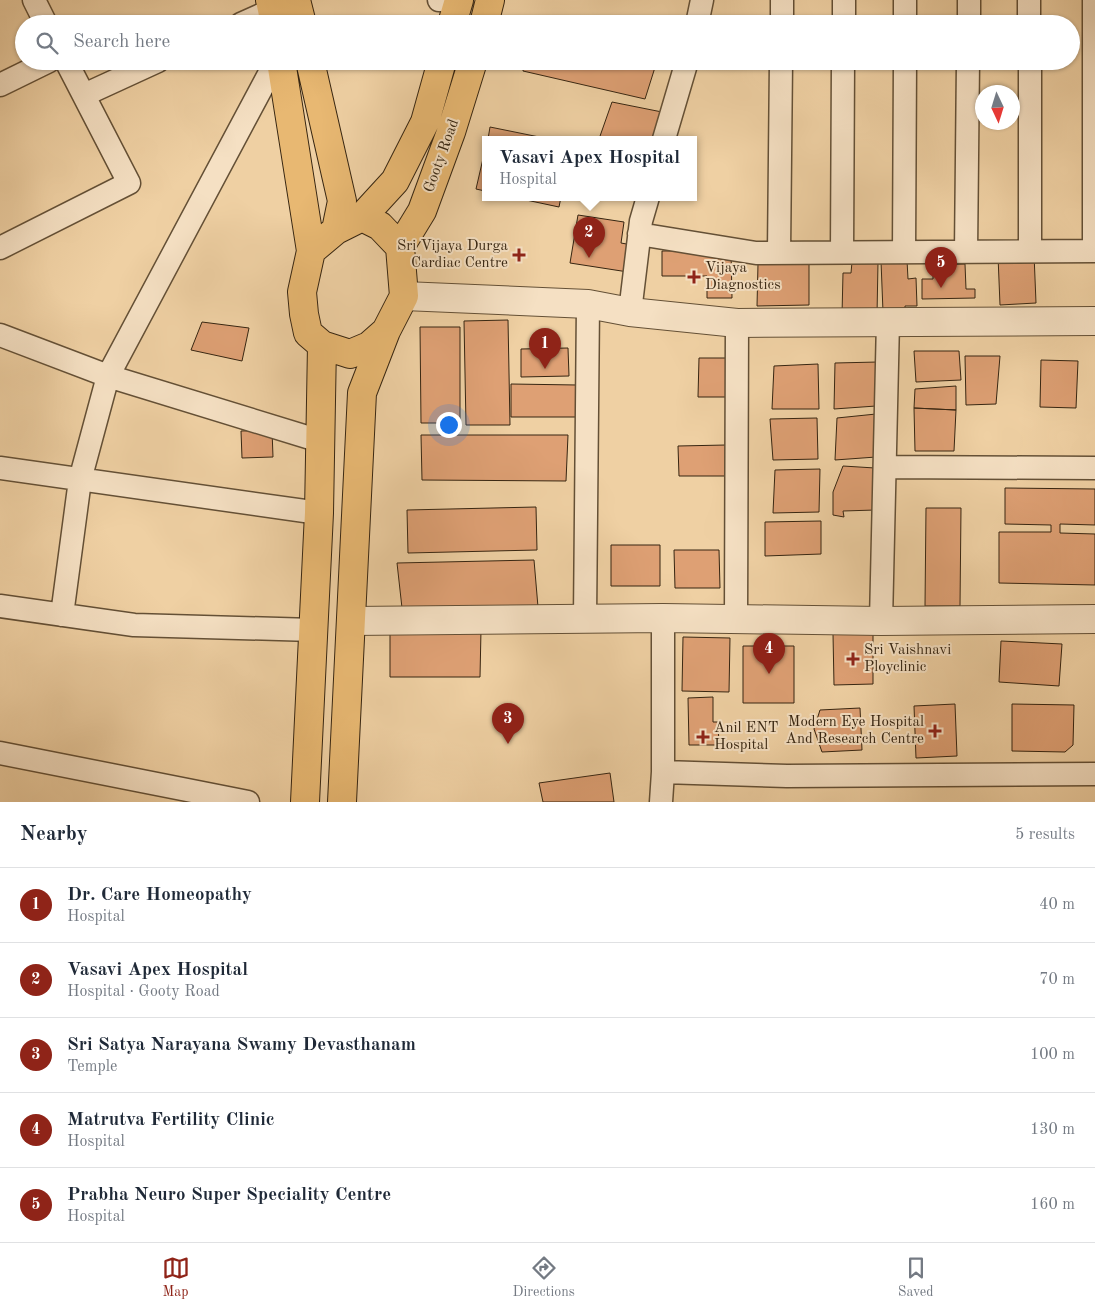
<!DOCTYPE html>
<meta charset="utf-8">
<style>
:root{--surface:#fff;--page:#f2f2f3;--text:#1f2937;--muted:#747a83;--line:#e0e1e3;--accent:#8f2418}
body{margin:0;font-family:"Old Standard TT",serif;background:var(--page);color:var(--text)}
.compass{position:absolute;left:975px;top:85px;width:45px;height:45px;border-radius:50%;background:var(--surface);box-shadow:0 1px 4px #0004;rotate:176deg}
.you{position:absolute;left:448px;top:424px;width:18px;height:18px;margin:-12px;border:4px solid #fff;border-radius:50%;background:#1a73e8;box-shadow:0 0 0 8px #1a73e833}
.badge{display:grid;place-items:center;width:32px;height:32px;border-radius:50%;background:var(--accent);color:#fff;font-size:16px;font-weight:700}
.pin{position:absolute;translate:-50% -41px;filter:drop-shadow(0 1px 2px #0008)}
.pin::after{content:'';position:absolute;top:26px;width:18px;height:15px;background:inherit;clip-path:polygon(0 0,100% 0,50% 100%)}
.popup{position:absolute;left:482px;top:136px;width:215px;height:65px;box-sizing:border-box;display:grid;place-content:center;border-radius:0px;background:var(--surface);filter:drop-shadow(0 1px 4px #0005);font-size:16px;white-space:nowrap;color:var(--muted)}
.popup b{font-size:19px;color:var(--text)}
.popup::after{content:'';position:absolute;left:50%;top:100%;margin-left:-10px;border:10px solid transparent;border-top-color:var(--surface)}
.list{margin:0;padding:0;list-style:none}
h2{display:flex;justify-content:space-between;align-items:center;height:65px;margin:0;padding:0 20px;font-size:21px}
h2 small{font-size:16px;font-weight:400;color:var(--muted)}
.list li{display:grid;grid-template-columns:32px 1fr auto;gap:15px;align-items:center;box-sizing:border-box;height:75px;padding:0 20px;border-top:1px solid var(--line)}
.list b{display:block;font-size:19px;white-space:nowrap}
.list p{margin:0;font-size:16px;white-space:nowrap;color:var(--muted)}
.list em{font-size:16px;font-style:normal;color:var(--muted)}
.icon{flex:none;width:28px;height:28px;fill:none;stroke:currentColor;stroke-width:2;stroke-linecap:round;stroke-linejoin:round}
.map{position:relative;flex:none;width:1095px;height:802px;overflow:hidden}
.search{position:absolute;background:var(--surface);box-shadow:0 1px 4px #0004;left:15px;right:15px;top:15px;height:55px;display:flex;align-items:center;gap:12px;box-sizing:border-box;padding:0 18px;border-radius:28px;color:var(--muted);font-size:19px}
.sheet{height:440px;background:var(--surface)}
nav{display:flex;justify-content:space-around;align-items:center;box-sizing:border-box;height:70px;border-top:1px solid var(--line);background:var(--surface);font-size:14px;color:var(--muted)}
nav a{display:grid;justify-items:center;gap:2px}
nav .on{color:var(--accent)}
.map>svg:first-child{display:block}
</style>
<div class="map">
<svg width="1095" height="802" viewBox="0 0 1095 802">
<rect width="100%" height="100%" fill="#efd0a3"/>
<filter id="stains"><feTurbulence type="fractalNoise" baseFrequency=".004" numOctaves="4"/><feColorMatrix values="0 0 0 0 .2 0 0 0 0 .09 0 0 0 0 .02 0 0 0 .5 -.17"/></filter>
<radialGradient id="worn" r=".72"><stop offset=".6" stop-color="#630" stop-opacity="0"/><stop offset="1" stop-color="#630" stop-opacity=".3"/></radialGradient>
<path fill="#dea074" stroke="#362511" d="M524,61H657L645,99L523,71Z
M612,102L672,114L665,139H599Z
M490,127L549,139H488Z
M485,150V191L476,189Z
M512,197H561L559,207Z
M578,215L624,222L621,243L632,245L628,272L570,263Z
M731,250L732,298H707V276H662V251Z
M1034,254L1036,303L1000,305L998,256Z
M907,260L908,279L916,278L917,306H905V311L883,312L881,261Z
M809,262V305L757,306L758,264Z
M852,262H878L877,315H842L843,273H851Z
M965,264L966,289H975V298L922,299V279H933V265Z
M508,320L510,425H466L464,321Z
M202,322L249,328L242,361L191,350Z
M420,327H460V423H421Z
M568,348L569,376L521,377V349Z
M914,351H959L961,380L916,382Z
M965,356H1000L996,404L966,405Z
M699,358H727L726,397H698Z
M1041,360L1078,361L1076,408L1040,407Z
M878,362L876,406L834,409L835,363Z
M818,364L819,409H772L774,366Z
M511,384L577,385L576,417H511Z
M956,386V410L914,408L915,389Z
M914,408L956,410L954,451H915Z
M876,414V457L835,460L837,418Z
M817,418L818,459L773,460L770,419Z
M272,430L273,457L242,458L241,431Z
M421,435H568L566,481L422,480Z
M726,445L728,476H679L678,446Z
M843,466L875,468V510L843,511L844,517L833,515V492Z
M820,469L819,512L773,513L775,470Z
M1005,488L1095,489V525L1060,524V533L1095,534V585L999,583V532H1051V525L1005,524Z
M536,507L537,550L408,553L407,510Z
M926,508H961L960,606H925Z
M821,521V554L765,556V522Z
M611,545H660V586H611Z
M674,550H719L720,588H675Z
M534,560L538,607L402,608L397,563Z
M390,629L481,630L480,677H390Z
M833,634H873V684L834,685Z
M683,637L730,638L729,692L682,691Z
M1001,641L1062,644L1059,686L999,682Z
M743,646H794V703H743Z
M713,697V722H718L719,745H689L688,698Z
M955,704L957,756L916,758L914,706Z
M1012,704L1074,705L1073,745L1065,752L1012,751Z
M860,708L862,750L822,752L814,729L820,710Z
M610,773L614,802H543L539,783Z"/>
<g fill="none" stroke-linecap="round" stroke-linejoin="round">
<g stroke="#645036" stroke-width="25">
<path id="minor" d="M34,0L46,24
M439,0L459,1
M1029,0V24
M241,24L272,10
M697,24L702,0
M782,24V0
M844,24V0
M905,24V0
M969,24V0
M1030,61V251
M0,85L49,61
M84,95L158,61
M664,139L687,61
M639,234L756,253L1095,251
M0,248L129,183L66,61
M1094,251V0
M779,252L781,61
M842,252L843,61
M904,252L905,61
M966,252L968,61
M630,312L641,221L648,197
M0,335L108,376L320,441
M885,467L1095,468
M0,468L319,513
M0,606L134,625L313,630
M62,615L80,480L108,376L276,61
M585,619L588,304
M736,619L737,323
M881,621L888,321
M0,753L248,802
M663,772L787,776L1095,774
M661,802L663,772V618"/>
</g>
<g stroke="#645036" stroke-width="30">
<path id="tertiary" d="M404,296L588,304L630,312L737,323L1095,321
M351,621L663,618L881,621L1095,619"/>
</g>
<g stroke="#362511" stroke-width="30">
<path id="primary" d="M270,0L275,24
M296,0L302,24
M452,24L459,0
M484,24L490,0
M281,61L311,251
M310,61L342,201L336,230
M362,217L380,226L400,247L404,296L386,331L369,346L350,354L322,345L308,333L304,314L302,292L311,251L336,230Z
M362,217L395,181L425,122L442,61
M400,247L422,211L451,132L473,61
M305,802L319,513L322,345
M342,802L362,393L386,331"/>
</g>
<use href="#minor" stroke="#f5e0c3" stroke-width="22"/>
<use href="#tertiary" stroke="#f5e0c3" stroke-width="28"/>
<use href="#primary" stroke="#e8b872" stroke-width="28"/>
</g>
<g fill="#8f2418" stroke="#f5e0c3" stroke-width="2">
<path d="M516.5 247.5h5v5h5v5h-5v5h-5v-5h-5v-5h5z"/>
<path d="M691.5 269.5h5v5h5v5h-5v5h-5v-5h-5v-5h5z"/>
<path d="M850.5 651.5h5v5h5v5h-5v5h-5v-5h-5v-5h5z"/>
<path d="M932.5 723.5h5v5h5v5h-5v5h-5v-5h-5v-5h5z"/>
<path d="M700.5 729.5h5v5h5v5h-5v5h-5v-5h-5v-5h5z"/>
</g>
<g text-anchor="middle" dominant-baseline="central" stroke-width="4" stroke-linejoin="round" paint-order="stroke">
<g font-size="15" fill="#362511" stroke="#f5e0c3">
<text transform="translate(442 156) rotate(-70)">Gooty Road</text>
</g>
<g font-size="15" fill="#362511" stroke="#f5e0c3" text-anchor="start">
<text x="508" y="246" text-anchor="end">Sri Vijaya Durga<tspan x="508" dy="17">Cardiac Centre</tspan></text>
<text x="705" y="268">Vijaya<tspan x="705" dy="17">Diagnostics</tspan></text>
<text x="864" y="650">Sri Vaishnavi<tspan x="864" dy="17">Ployclinic</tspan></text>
<text x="924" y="722" text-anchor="end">Modern Eye Hospital<tspan x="924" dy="17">And Research Centre</tspan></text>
<text x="714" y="728">Anil ENT<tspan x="714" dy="17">Hospital</tspan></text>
</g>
</g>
<rect width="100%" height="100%" filter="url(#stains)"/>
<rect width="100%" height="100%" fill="url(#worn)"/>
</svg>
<svg class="compass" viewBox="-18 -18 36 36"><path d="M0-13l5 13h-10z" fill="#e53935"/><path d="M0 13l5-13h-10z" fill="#747a83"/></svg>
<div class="you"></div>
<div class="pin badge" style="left:545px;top:369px">1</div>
<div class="pin badge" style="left:589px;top:258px">2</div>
<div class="popup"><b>Vasavi Apex Hospital</b>Hospital</div>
<div class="pin badge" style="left:508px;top:744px">3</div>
<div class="pin badge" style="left:769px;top:674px">4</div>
<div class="pin badge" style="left:941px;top:288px">5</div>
<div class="search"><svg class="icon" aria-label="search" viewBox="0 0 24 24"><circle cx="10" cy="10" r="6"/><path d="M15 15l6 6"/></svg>Search here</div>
</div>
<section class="sheet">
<h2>Nearby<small>5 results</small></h2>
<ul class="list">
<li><span class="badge">1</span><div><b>Dr. Care Homeopathy</b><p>Hospital</p></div><em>40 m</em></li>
<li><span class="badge">2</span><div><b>Vasavi Apex Hospital</b><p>Hospital · Gooty Road</p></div><em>70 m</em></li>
<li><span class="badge">3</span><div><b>Sri Satya Narayana Swamy Devasthanam</b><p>Temple</p></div><em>100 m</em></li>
<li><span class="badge">4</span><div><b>Matrutva Fertility Clinic</b><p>Hospital</p></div><em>130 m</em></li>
<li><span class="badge">5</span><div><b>Prabha Neuro Super Speciality Centre</b><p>Hospital</p></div><em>160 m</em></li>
</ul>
</section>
<nav>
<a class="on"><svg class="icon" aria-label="map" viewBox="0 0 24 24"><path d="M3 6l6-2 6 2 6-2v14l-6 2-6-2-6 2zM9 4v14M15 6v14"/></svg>Map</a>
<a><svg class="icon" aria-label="directions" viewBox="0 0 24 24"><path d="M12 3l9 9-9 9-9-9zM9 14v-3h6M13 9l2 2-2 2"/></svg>Directions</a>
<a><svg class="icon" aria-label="saved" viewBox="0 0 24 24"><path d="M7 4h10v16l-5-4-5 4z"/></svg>Saved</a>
</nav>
